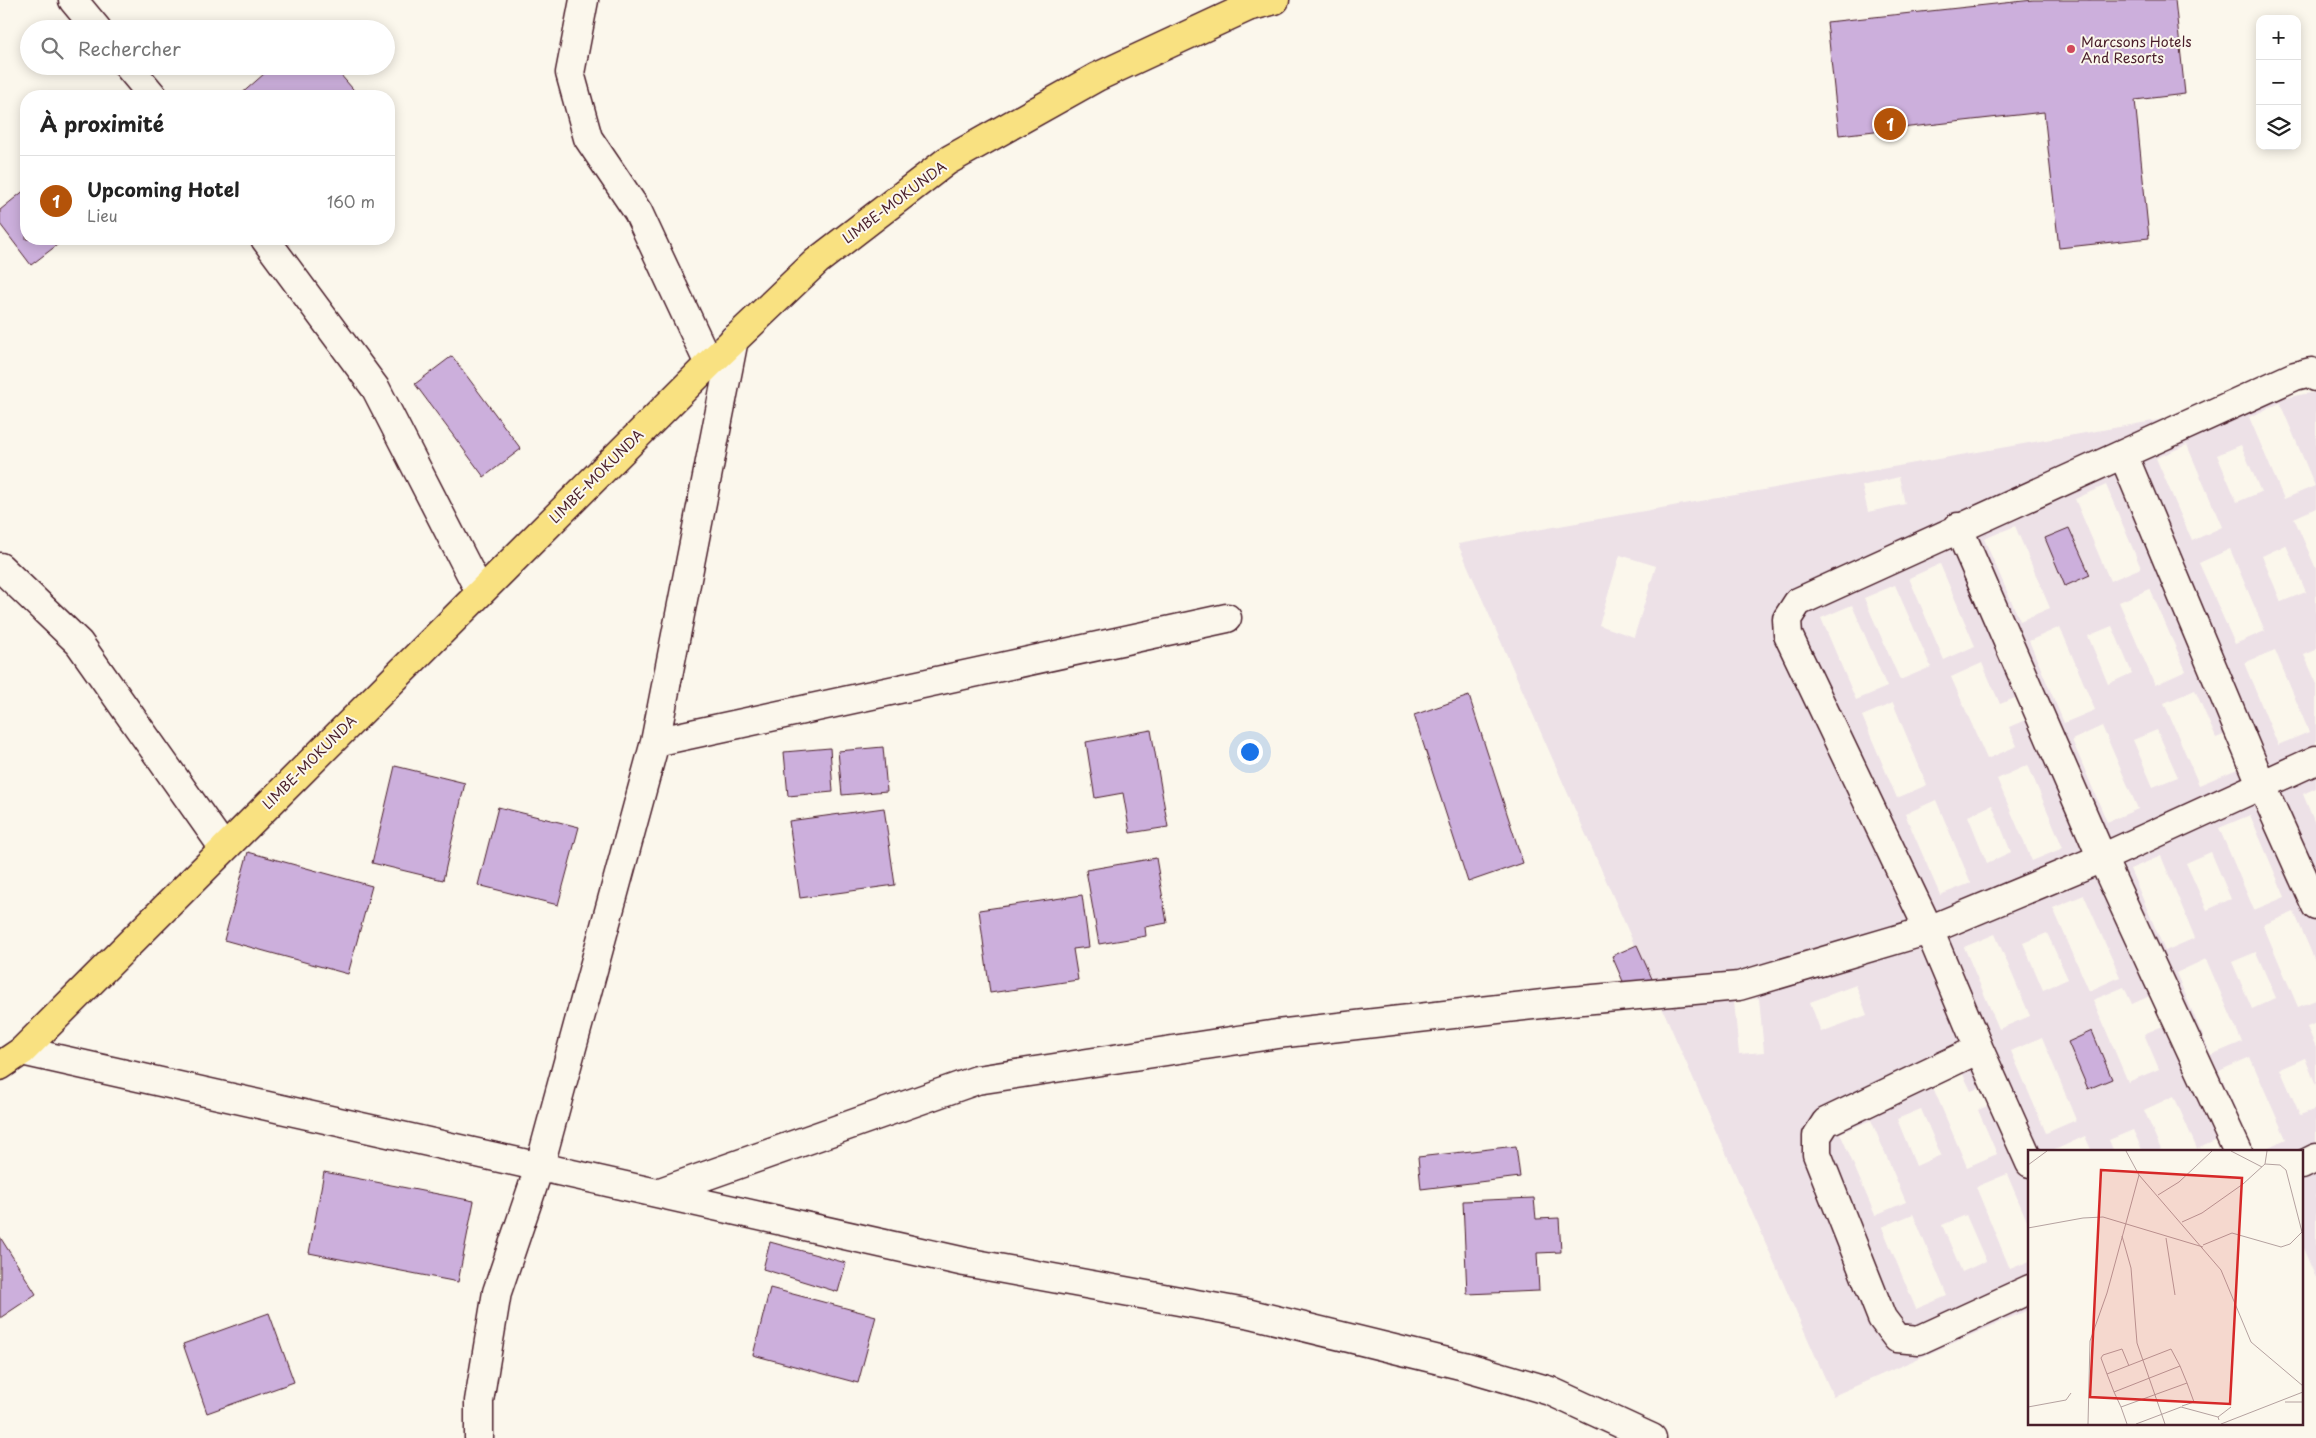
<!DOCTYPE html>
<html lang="fr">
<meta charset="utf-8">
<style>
:root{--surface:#fff;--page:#f6f6f6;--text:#222;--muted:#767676;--line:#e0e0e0;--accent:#b45309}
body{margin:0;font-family:"Playpen Sans",sans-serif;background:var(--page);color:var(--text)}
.controls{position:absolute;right:15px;top:15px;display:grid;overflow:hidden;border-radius:10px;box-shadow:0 2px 12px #0003}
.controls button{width:45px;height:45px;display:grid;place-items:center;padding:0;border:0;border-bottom:1px solid var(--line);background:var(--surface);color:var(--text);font:25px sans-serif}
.you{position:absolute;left:1249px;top:751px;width:18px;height:18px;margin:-12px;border:4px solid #fff;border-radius:50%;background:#1a73e8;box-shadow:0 0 0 8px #1a73e833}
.badge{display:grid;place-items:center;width:32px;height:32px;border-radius:50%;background:var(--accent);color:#fff;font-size:16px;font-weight:700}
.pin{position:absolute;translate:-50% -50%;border:2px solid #fff;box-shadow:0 1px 5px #0006}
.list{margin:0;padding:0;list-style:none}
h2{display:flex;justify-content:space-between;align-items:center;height:65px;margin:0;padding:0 20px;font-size:21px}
h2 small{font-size:16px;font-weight:400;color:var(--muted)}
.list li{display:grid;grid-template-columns:32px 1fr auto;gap:15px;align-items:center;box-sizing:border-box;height:90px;padding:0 20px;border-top:1px solid var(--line)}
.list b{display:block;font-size:19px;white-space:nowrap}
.list p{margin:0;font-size:16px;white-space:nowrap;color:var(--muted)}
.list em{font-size:16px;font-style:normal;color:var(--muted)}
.icon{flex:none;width:28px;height:28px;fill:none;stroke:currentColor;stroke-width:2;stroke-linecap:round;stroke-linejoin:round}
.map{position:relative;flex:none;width:2316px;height:1438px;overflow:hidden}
.search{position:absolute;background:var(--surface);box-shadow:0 2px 12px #0003;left:20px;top:20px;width:375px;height:55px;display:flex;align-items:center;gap:12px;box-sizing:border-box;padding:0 18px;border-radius:28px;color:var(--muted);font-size:19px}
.panel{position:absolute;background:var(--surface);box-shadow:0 2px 12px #0003;left:20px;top:90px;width:375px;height:155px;border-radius:20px}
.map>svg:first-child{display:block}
</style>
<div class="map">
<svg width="2316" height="1438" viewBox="0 0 2316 1438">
<rect width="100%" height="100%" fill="#fbf7ec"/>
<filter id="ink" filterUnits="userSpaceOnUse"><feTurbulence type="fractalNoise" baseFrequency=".02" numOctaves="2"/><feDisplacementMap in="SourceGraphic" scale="10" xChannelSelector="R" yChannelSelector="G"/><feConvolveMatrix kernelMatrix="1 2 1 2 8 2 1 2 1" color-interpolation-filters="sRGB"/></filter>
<g filter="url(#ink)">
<path fill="#ede1e7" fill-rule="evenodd" d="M2316,392V508L2294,518L2316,569V650L2304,655L2316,682V788L2303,794L2316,826V963L2294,912L2263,925L2298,1007L2316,1000V1023L2307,1027L2316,1047V1085L2305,1058L2280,1069L2300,1115L2316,1109V1278L2302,1246V1152H2258L2286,1139L2250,1057L2219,1071L2254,1152H2222L2217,1140L2197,1149L2174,1096L2144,1110L2162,1152H2143L2133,1130L2109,1140L2114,1152H2092L2085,1136L2055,1150V1152H2030V1228L2007,1174L1976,1187L2010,1269L2030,1261V1309L1833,1396L1458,544ZM2280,403L2315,486L2284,499L2249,417ZM2187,445L2222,527L2192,541L2156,458ZM2241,445L2261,492L2237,502L2217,455ZM1899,477L1905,504L1868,512L1862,486ZM2106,485L2141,568L2110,581L2075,499ZM2015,526L2050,608L2020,621L1984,539ZM2286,545L2306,592L2281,602L2262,556ZM2230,549L2265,631L2235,644L2199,563ZM1620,555L1656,566L1634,637L1599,625ZM1940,564L1975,646L1944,660L1909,578ZM1895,585L1931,667L1900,680L1864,598ZM2150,589L2186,671L2155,685L2119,602ZM1852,605L1887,687L1856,700L1821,618ZM2112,626L2132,673L2108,684L2088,636ZM2060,627L2095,710L2064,723L2029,641ZM2275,650L2309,732L2278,745L2244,663ZM1982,663L2000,704L2020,696L2030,718L2009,727L2017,746L1987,759L1951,677ZM2195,690L2216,738L2226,734L2240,768L2199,785L2164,703ZM1893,703L1927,785L1897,798L1862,716ZM2102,726L2138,809L2107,822L2072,740ZM2157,730L2178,777L2153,787L2133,740ZM2028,765L2063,848L2032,861L1997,779ZM1936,800L1971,883L1940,895L1905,814ZM1992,805L2011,852L1987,863L1968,816ZM2250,815L2285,897L2254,910L2219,828ZM2211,852L2231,899L2207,910L2186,863ZM2161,856L2195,938L2165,951L2130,869ZM2084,895L2120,977L2089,991L2053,908ZM2047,933L2068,979L2043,990L2023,943ZM1995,934L2030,1016L1999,1029L1964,947ZM2256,952L2276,998L2252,1009L2232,962ZM2206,959L2242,1042L2211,1055L2176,973ZM1856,985L1867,1015L1821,1032L1810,1002ZM2124,987L2132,1004L2152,995L2165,1025L2144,1034L2159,1069L2128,1082L2093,1000ZM1759,998L1764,1052L1739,1054L1734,1001ZM2042,1037L2076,1120L2046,1133L2011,1051ZM1962,1072L1971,1091L1984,1086L1992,1104L1978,1110L1997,1154L1967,1167L1932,1085ZM1921,1109L1941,1155L1916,1166L1897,1119ZM1871,1120L1906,1202L1875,1215L1840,1133ZM1913,1214L1947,1296L1916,1309L1882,1227ZM1966,1215L1986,1261L1962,1272L1942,1225Z"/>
<path fill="#ccafdc" stroke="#4a1f2b" d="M2033,0H2175L2185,94L2135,100L2149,238L2059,248L2044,112L1839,135L1827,22Z
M273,66H333L359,96H239Z
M26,189V239H65L31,265L0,224V210Z
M452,356L521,449L484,477L415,384Z
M2069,528L2090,575L2065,586L2045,538Z
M1469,696L1523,863L1468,882L1414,715Z
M1151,730L1168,827L1130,833L1123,793L1095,798L1086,742Z
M883,747L887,791L842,795L838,751Z
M830,748L833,792L788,796L784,752Z
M395,766L465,783L443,880L372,863Z
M498,807L579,827L558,905L478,885Z
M884,808L895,885L800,898L789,821Z
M248,852L372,886L348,974L224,940Z
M1156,858L1167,923L1145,927L1146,936L1099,944L1086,870Z
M1082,895L1089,947L1073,949L1078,980L990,993L979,910Z
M1637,945L1653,981L1628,993L1612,956Z
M2092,1031L2112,1079L2088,1089L2068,1042Z
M1516,1146L1520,1177L1421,1189L1418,1157Z
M324,1172L474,1201L458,1282L309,1253Z
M1534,1198L1536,1219L1559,1218L1561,1252L1537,1253L1539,1291L1467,1294L1463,1201Z
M0,1237L36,1294L0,1318Z
M770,1242L846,1263L838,1292L763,1269Z
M770,1288L876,1316L858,1383L753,1355Z
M269,1313L294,1382L207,1413L183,1344Z"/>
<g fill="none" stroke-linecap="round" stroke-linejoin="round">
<g stroke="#4a1f2b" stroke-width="31">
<path id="minor" d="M73,0L97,29
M584,0L570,73L588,138L638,212L709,364
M128,66L153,96
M265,239L376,389L480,592
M2123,454L2295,376L2311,372L2316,377
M1958,527L2102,858L2238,1152
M0,567L79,643L223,847
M655,742L1227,618
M1979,1049L1826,1122L1817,1136V1154L1882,1318L1897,1338L1919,1340L2030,1289
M22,1051L965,1262L1251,1314L1464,1366L1550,1391L1652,1438
M2030,1163L1979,1049L1929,930L1788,635L1787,619L1798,602L2123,454L2262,786L2316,906
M2302,1165L2316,1158
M660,1192L977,1080L1277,1034L1560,1002L1739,986L1929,930L2102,858L2316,760
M479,1438V1401L497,1292L540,1165L655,742L734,339"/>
</g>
<g stroke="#4a1f2b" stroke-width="31">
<path id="primary" d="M0,1066L22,1051L709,364L817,261L947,161L1097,77L1248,7L1275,0"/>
</g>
<use href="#minor" stroke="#fbf7ec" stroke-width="28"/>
<use href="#primary" stroke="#f9e181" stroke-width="28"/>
</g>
</g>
<circle fill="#d1495b" stroke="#fbf7ec" stroke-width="2" cx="2071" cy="49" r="5"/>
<g text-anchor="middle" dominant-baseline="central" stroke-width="4" stroke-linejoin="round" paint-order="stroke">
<g font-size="14" fill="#4a1f2b" stroke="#fbf7ec" text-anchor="start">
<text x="2081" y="41">Marcsons Hotels<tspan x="2081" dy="16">And Resorts</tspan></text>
</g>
<g font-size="14" fill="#4a1f2b" stroke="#fbf7ec">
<text transform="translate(894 202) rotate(-37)">LIMBE-MOKUNDA</text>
<text transform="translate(596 476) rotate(-45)">LIMBE-MOKUNDA</text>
<text transform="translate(309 762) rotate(-45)">LIMBE-MOKUNDA</text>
</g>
</g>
<g transform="translate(2028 1150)">
<rect width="275" height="275" fill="#fbf7ec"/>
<path fill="none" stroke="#b4a19f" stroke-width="1" d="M98,1L111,25L193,120L223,192L275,236M203,1L234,17M237,14L252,15L258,20L274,82M0,15L19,1M130,45L151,32L184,1M154,72L174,63L215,34L237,14L239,1M0,78L55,68L75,67L175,97M94,86L103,118L109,193L137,274M138,88L147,145M175,95L204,83L253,97L262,94L275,81M79,224L73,208L75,205L94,199L101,216M86,242L93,257M257,252H275M154,256L166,252L159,233M0,257L38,250L43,243M191,270L190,267L203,257M60,274L62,191L79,143L111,25M99,274L93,257L159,233L152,216L143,199L79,224L86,242L152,216M108,274L153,257L190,267M193,274L275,242"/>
<path fill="#d62828" fill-opacity="0.15" stroke="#d62828" stroke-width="2.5" d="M73,20L214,28L202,254L62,247Z"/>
<rect width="275" height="275" fill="none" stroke="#4a1f2b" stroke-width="2.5"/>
</g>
</svg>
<div class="controls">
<button>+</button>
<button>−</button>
<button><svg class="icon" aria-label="layers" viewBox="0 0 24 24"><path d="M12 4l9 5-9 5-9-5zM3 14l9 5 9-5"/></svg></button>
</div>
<div class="you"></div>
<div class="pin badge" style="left:1890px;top:124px">1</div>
<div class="search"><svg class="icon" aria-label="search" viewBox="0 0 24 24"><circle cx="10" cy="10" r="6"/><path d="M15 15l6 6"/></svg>Rechercher</div>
<section class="panel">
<h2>À proximité<small></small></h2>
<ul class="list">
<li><span class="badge">1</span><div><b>Upcoming Hotel</b><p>Lieu</p></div><em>160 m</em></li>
</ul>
</section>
</div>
